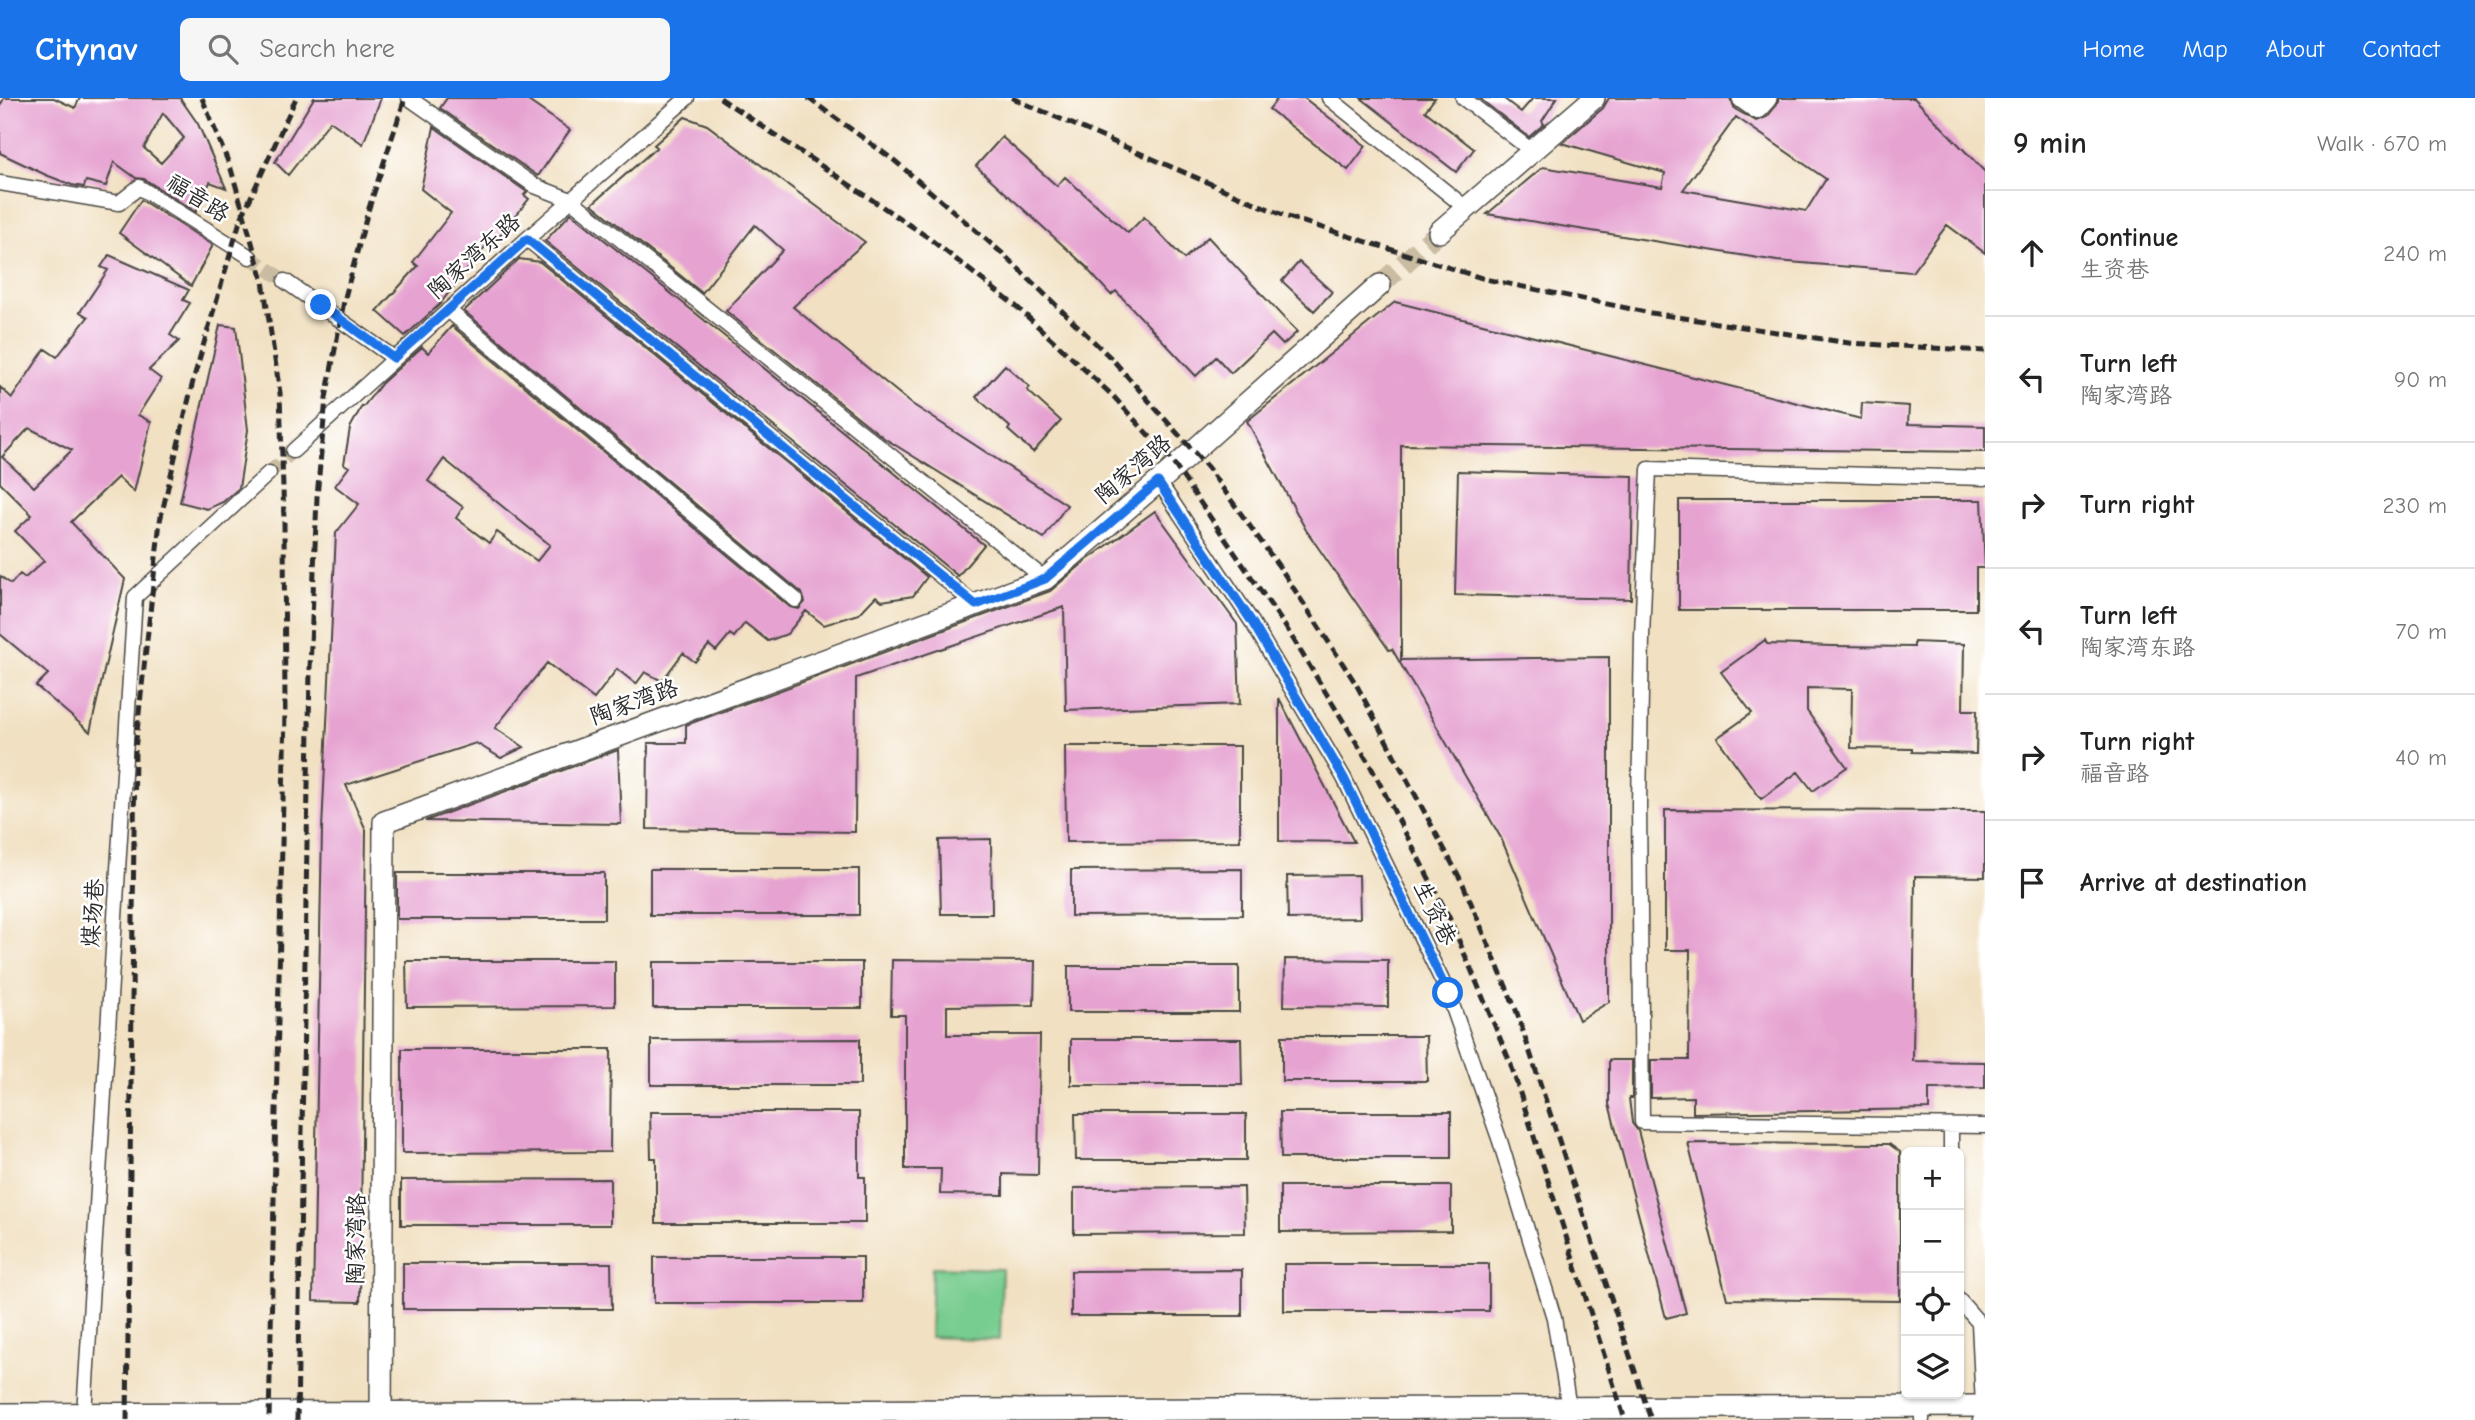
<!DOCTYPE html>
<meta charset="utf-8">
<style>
:root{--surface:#fff;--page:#f6f6f6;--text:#222;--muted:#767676;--line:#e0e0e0;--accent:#1a73e8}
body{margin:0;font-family:"Comic Neue","LXGW WenKai TC",sans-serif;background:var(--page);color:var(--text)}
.controls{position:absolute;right:21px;bottom:21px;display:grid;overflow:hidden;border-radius:10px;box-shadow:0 2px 5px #0004}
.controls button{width:63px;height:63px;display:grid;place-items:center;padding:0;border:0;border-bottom:2px solid var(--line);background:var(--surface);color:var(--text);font:35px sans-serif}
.stop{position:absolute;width:21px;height:21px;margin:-16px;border:5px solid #1a73e8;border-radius:50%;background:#fff}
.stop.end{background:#1a73e8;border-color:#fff;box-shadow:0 2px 7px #0008}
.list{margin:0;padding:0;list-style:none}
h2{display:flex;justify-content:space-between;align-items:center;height:91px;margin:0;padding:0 28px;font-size:30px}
h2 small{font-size:23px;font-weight:400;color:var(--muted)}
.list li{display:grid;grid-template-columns:46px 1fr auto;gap:21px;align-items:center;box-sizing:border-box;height:126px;padding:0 28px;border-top:2px solid var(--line)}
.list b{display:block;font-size:26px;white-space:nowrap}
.list p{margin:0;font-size:23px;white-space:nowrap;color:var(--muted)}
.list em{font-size:23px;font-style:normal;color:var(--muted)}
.icon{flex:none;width:38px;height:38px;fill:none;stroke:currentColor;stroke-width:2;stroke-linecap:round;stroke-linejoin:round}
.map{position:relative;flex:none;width:1985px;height:1322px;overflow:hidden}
header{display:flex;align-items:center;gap:42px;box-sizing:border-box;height:98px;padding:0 35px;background:var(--accent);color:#fff}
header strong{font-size:33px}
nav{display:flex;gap:38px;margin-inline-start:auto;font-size:24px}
.search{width:490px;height:63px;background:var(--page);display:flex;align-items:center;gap:18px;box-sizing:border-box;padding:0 24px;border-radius:10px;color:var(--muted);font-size:26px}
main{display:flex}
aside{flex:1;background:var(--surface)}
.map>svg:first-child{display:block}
</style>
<header>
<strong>Citynav</strong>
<div class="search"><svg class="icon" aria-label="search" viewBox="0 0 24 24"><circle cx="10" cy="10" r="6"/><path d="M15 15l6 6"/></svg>Search here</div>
<nav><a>Home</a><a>Map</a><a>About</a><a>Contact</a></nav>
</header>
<main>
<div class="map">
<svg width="1985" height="1322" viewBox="0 0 1985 1322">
<rect width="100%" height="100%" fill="#fff"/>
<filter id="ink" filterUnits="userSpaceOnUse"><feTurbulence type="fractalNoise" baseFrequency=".0143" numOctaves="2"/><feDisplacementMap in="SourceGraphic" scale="14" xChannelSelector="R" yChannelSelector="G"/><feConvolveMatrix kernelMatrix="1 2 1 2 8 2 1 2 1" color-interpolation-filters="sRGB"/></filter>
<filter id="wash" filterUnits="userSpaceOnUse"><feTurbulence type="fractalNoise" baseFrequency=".00686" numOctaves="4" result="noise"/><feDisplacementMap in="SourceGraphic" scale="28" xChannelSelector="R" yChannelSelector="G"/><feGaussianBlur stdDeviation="1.57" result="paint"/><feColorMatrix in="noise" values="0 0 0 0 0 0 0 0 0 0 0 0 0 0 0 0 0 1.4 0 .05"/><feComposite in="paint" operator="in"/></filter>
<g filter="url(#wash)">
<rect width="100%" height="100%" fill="#f1e0c1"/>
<path fill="#77cc8f" stroke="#517c5d" stroke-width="2" d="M932,1169L1002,1171L1000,1242L930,1239Z"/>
<g id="blocks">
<path fill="#e6a3d1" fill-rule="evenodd" d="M4,0H54L75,10L80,0H180L198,26L226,90L210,84L196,114L144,81L136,80L114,64L106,88L86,83L84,89L72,87L46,77L0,55V8ZM163,15L184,40L161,65L144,50Z
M314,0H381L363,46L330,23L288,77L275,64Z
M447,0H524L570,32L538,78L440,10Z
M1278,0H1304L1366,48L1348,72L1269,11Z
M1361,0H1435L1425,13L1474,51L1456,74Z
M1479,0H1503L1521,14L1533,0H1557L1542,23L1544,26L1529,39Z
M1609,0H1730L1735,11L1756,23L1767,19L1776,8L1779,0H1914L1985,74V155L1947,127L1912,174L1777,163L1487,116L1543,69L1662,89L1665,75L1562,45L1603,10ZM1736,19L1826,81L1806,113L1683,92Z
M685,19L707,27L865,144L793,209L912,306L1067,407L1044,440L884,340L726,213L783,152L755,127L702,195L592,106L657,49L654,47Z
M434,29L527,94L524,97L529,101L492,147L488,145L439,207L405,238L377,213L418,168L413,164L451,115L421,91Z
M1002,39L1057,88L1065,79L1128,135L1144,119L1184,161L1208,139L1297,234L1283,247L1272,236L1231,275L1216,259L1196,278L1116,193L1111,197L1088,172L1089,171L976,68Z
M141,102L213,147L191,188L119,135Z
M571,115L984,447L958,478L545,143Z
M109,157L189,192L183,202L190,205L170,237L179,243L149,272L161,281L138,317L151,324L134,394L118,379L71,424L125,481L90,634L36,588L48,576L0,536V478L11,486L20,476L25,480L44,463L15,433L32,417L0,385V289L12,300L45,251L57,259L88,219L80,214L108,172L101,169ZM29,330L72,352L34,389L2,359Z
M519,161L540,164L927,479L913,498L882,503L876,498L859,516L824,527L806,513L787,536L768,543L745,525L734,539L730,536L716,553L709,547L695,564L683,555L662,583L645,574L636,586L617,571L594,601L547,565L495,630L524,649L501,660L476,645L346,687L366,732L360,1204L313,1203L322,731L336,435L359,406L335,388L349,369L344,366L350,330L362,308L363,309L382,285L422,249L428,255L452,228L790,509L799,511L805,504L802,495L464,213ZM444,361L550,447L537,463L497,434L489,445L456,420L463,409L428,383Z
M1299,164L1332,194L1314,213L1282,183Z
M1395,204L1861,321L1862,305L1909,308L1908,326L1985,328V354L1401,347V562L1609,559V904L1579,922L1501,740L1392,551L1389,552L1306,432L1247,323Z
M220,227L236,229L248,332L239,390L223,404L207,411L180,404Z
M1005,267L1030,289L1027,292L1061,323L1033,354L1008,332L1010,329L976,299Z
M1458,373L1633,378L1631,501L1455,497Z
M1679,402H1982L1985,470H1976V512H1679Z
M1155,413L1237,526L1240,606L1066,612L1064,509L856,580L855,734L647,731L648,645H686V627L1050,493L1087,462Z
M1765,542L1767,546L1832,548L1914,549V544L1964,546L1963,612H1977L1976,656L1912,654V651L1851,650L1852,591L1807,590V613L1847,669L1813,693L1798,674L1761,701L1717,640L1752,615L1721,574Z
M1279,600L1354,744L1279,743Z
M1065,648H1240V743L1066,744Z
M618,652L621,726L425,723Z
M1665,712L1985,713V779L1915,778L1913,963L1985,964V990L1929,991V1011L1693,1015V999L1651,1000V962H1689L1690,852H1665Z
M991,741L992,816H941L939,742Z
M650,771H859V817H650Z
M1242,771V817L1071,818V772Z
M397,775H604V821H397Z
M1359,777L1360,820L1288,821L1287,778Z
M1285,861L1388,862V909L1284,908Z
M892,862L1035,863L1034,907L947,908V937H1040L1038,1077L1003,1076V1097L940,1096L941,1071H905V917H891Z
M406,863H615V908L407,909Z
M653,864H862V910H653Z
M1068,868H1239V914H1068Z
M1282,938H1426L1427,983H1282Z
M860,941V987H651V942Z
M1071,941H1241L1242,987H1071Z
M402,951H611L610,1054L402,1055Z
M1609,962H1632V1000H1629L1632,1025L1638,1033L1686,1215L1666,1220L1609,1006Z
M650,1014H859V1079H865V1125H656V1060H651Z
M1280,1014H1451V1060H1281Z
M1075,1016H1246V1062H1076Z
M1688,1045L1889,1046L1900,1054V1203L1727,1201Z
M610,1081V1127H401V1082Z
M1280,1088H1451V1133L1280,1134Z
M1244,1089L1245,1135L1074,1136V1090Z
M654,1159H863V1205H654Z
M403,1165H611L612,1211H403Z
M1284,1166H1489V1213H1284Z
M1242,1172V1218H1071V1173Z"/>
</g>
</g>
<g filter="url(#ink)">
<use href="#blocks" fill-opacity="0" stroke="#494642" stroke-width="2"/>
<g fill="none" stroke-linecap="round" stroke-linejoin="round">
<path stroke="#c9bca3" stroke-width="14" stroke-dasharray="14 7" stroke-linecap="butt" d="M250,159L285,183
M269,375L293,353"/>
<path stroke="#c9bca3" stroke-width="21" stroke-dasharray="21 10" stroke-linecap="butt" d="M1380,187L1439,134"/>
<g stroke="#494642" stroke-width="17">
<path id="street" d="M409,0L535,88L571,102L1045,481
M1329,0L1466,110
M1463,0L1532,53
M0,85L119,105L139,89L250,159
M527,141L976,507
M285,183L394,260
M448,212L796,502
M293,353L527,141L687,0
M1985,380L1649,371L1642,538L1639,707L1642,1024L1985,1028
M1159,384L1252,524L1344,680L1448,895L1500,1043L1554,1220L1569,1310
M1951,1054V1029
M1959,1202L1979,1225L1983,1308L1981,1322
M84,1316L135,499L269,375
M1922,1322V1296"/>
</g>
<g stroke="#494642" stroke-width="24">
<path id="secondary" d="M1743,0L1757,10L1766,0
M1439,134L1594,0
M0,1316L1985,1308
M381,1322L384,724L1045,481L1164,379L1380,187"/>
</g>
<use href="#street" stroke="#fff" stroke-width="14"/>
<use href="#secondary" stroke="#fff" stroke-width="21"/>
<path stroke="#2b2b2b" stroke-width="5" stroke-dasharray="10 5" stroke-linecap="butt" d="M202,0L231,71L263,183L280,295L284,423L285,614L269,1322
M720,0L926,138L1017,209L1113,298L1171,362L1287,531L1370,667L1449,819L1510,964L1625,1322
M808,0L895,63L1003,156L1113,262L1208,370L1283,474L1356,586L1463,786L1516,912L1651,1322
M1012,0L1285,118L1485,181L1651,215L1849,245L1985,253
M127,1322L135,652L160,423L194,279L240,123L296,0
M297,1322L310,571L317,399L326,300L344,203L368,113L405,0"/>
</g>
</g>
<g fill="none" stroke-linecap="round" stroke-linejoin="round" filter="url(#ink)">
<path stroke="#1a73e8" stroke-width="9" d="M321,207L394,260L527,141L976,507L1045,481L1158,384L1252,524L1344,680L1448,895"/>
</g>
<g text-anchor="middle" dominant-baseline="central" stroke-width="5" stroke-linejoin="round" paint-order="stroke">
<g font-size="23" fill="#2b2b2b" stroke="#fff">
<text transform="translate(198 100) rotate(32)">福音路</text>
<text transform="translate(474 158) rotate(-42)">陶家湾东路</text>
<text transform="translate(1133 371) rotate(-41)">陶家湾路</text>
<text transform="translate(634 604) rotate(-20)">陶家湾路</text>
<text transform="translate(93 815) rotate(-86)">煤场巷</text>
<text transform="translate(1435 815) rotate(64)">生资巷</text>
<text transform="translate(356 1141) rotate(-89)">陶家湾路</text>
</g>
</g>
</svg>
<div class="controls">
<button>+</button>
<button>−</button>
<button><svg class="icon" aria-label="locate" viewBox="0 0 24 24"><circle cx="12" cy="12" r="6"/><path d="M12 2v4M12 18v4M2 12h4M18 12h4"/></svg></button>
<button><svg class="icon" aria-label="layers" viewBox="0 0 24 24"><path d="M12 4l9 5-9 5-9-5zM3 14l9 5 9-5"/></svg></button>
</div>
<div class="stop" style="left:1448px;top:895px"></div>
<div class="stop end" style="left:321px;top:207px"></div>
</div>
<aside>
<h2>9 min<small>Walk · 670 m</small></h2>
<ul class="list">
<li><svg class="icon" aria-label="ahead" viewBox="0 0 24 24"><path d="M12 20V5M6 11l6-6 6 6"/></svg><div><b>Continue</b><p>生资巷</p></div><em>240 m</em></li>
<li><svg class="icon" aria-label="left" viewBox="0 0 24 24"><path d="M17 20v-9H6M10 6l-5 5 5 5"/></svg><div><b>Turn left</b><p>陶家湾路</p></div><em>90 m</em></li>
<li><svg class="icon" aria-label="right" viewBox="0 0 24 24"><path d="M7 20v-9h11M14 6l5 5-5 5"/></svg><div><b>Turn right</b></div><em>230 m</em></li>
<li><svg class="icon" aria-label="left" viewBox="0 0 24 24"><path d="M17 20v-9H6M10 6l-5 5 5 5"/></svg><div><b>Turn left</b><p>陶家湾东路</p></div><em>70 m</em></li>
<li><svg class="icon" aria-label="right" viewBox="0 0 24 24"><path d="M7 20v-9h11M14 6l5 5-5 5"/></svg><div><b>Turn right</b><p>福音路</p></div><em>40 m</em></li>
<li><svg class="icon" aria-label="arrive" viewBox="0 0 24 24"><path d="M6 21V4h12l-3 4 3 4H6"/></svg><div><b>Arrive at destination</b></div></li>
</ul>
</aside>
</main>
